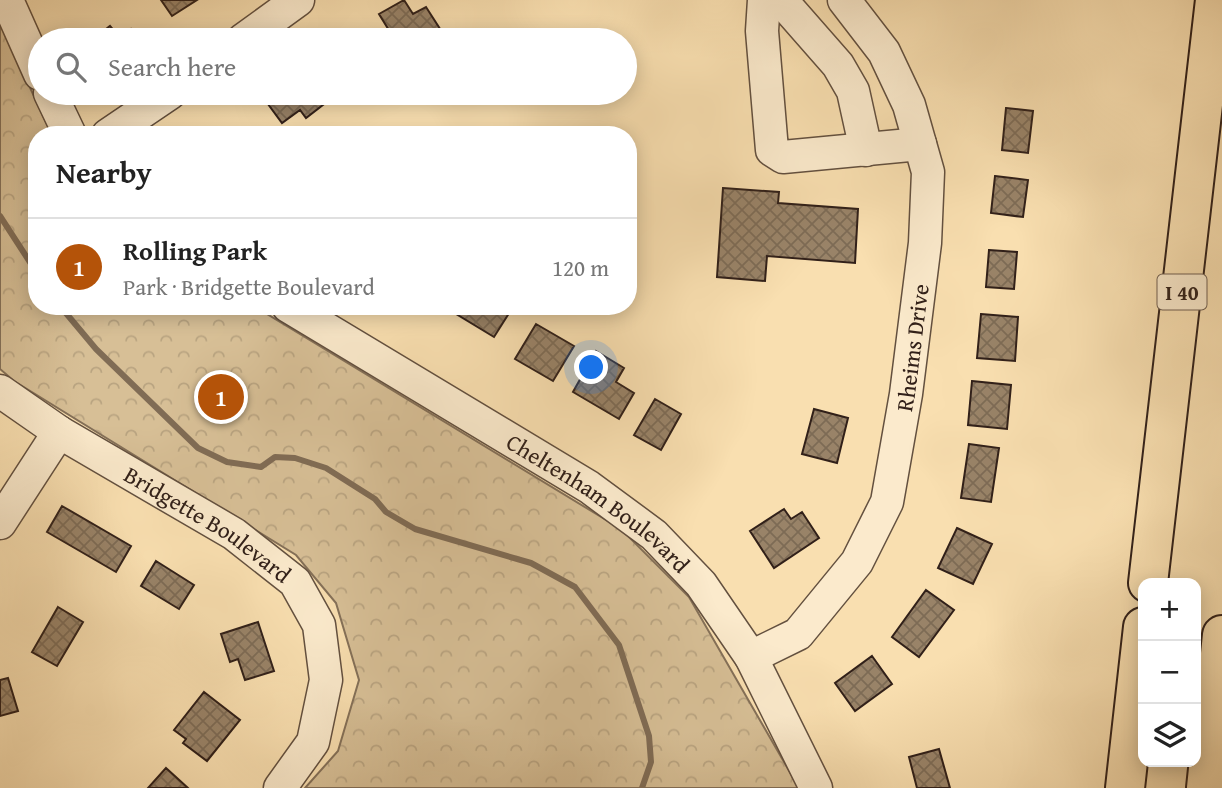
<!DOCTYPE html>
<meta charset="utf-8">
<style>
:root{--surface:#fff;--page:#f6f6f6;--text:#222;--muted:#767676;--line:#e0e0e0;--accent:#b45309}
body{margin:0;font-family:"Gentium Book Plus",serif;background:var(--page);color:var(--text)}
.controls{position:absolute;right:21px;bottom:21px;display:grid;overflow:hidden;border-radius:14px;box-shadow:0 4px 18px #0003}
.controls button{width:63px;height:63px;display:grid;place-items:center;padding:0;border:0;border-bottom:2px solid var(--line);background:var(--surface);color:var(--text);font:35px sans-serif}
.you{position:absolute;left:592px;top:368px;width:24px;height:24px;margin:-18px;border:5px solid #fff;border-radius:50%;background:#1a73e8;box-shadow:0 0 0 10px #1a73e833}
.badge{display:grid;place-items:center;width:46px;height:46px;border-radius:50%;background:var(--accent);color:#fff;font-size:23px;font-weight:700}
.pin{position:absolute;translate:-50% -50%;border:4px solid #fff;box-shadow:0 2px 7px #0006}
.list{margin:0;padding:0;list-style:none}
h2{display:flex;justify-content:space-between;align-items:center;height:91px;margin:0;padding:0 28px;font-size:30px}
h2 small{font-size:23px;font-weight:400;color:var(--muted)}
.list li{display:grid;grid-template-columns:46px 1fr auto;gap:21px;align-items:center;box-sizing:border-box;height:98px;padding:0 28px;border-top:2px solid var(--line)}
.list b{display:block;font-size:26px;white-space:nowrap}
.list p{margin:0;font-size:23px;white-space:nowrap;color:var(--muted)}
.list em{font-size:23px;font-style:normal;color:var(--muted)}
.icon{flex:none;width:38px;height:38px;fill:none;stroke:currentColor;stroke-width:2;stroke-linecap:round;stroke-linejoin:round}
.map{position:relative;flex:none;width:1222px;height:788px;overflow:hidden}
.search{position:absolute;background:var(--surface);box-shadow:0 4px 18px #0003;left:28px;top:28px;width:609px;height:77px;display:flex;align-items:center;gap:18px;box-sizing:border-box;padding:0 24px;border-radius:38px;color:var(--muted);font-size:26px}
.panel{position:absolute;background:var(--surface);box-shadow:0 4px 18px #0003;left:28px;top:126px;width:609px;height:189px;border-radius:28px}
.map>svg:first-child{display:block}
</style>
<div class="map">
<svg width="1222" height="788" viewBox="0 0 1222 788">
<defs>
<pattern id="park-crowns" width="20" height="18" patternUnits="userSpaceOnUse" patternTransform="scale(1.75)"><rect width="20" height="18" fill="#d7bf96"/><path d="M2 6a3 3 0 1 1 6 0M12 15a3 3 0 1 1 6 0" fill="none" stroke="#b9a481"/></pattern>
<pattern id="building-cross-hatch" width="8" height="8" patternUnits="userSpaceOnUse" patternTransform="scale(1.75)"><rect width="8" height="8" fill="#998368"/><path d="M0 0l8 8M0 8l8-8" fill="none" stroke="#7d6b55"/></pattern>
</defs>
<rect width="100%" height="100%" fill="#f9dfb0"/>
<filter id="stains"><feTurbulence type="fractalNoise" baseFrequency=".00286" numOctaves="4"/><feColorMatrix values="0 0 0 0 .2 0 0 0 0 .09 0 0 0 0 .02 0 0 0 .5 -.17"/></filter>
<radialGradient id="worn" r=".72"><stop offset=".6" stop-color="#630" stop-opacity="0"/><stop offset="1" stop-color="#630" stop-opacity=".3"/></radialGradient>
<path fill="url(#park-crowns)" stroke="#847058" stroke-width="2" d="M0,23L52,135H37V306H254L621,529L689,597L799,788H305L338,751L359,680L336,603L296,555L14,381L0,369Z"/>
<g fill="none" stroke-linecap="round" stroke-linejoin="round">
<path stroke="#806c55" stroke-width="6" d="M0,216L37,273
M60,306L96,349L198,448L227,462L261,467L275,457L295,458L326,468L375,499L386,512L415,529L531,563L575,587L619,645L649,736L651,762L642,788"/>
</g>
<path fill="url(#building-cross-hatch)" stroke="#312019" stroke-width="2" d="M161,0H197L172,16Z
M404,0L413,14L426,7L442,32L429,40H395L379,14Z
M110,26L120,38L131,29L140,40H92Z
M275,93H322L328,101L306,118L300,110L282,123L265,100Z
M1006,108L1033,111L1028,153L1002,150Z
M995,176L1028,180L1023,217L991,213Z
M723,188L779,192L778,203L858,209L855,263L767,256L765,281L717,277Z
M989,250L1017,252L1014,289L986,287Z
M449,306H504L511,310L494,337L448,309Z
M981,314L1018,317L1015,361L977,358Z
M536,324L574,346L553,381L515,359Z
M596,351L624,368L616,382L634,393L619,419L573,392Z
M972,381L1011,385L1007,429L968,425Z
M655,399L681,414L661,450L634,435Z
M814,409L848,418L837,463L802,454Z
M969,444L999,448L991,502L961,498Z
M62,506L131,546L116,572L47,532Z
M784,509L791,519L802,512L819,538L774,568L750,531Z
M957,528L992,544L973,584L938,568Z
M156,561L194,585L179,609L141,586Z
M926,590L954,610L919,657L892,637Z
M58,607L83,622L57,666L32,652Z
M258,622L274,671L245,680L238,659L230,662L221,634Z
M872,656L892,684L855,711L835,683Z
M8,678L18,711L0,716V680Z
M204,692L240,720L207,761L183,743L186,739L174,730Z
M939,749L950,788H917L909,757Z
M166,768L188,788H148Z"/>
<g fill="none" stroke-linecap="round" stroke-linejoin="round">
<g stroke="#63503f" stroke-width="35">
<g id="minor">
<path d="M7,0L40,74"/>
<path d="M764,0L762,31L772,150L783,157L920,144"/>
<path d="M781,0L838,65L853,91L866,150"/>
<path d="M243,40L298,0"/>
<path d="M50,93L70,135"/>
<path d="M108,135L170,93"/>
<path id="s1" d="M288,306L589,487L654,535L701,584L751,657L816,788"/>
<path id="s2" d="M0,391L59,432L234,534L295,582L319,625L326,680L313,742L280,788"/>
<path d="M0,523L59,432"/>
<path id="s3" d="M751,657L798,634L857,562L887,502L906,394L925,243L928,172L909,105L884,52L844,0"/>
</g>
</g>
<g stroke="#312019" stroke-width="42">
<path id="highway" d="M1148,583L1215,0
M1125,788L1143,627
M1206,788L1222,635"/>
</g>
<use href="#minor" stroke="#fbeacc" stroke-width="32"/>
<use href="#highway" stroke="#f9dfb0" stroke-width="38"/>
</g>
<g text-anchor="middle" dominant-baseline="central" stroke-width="5" stroke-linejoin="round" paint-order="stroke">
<rect fill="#fbeacc" stroke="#6e5d4f" stroke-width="2" x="1157.5" y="274.5" width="49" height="35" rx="5"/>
<g font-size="21" font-weight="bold" fill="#312019">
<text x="1182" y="292">I 40</text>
</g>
<g font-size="23" fill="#312019" stroke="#fbeacc">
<text stroke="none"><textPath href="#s3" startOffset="369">Rheims Drive</textPath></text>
<text stroke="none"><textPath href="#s1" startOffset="368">Cheltenham Boulevard</textPath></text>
<text stroke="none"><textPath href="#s2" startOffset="247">Bridgette Boulevard</textPath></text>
</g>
</g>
<rect width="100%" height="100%" filter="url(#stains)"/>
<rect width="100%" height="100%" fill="url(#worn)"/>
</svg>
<div class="controls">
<button>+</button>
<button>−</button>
<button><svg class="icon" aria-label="layers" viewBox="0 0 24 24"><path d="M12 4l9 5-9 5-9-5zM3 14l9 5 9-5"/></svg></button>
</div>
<div class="you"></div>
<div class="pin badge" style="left:221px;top:397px">1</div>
<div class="search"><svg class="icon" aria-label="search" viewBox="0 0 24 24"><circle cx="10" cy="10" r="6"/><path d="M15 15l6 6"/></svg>Search here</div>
<section class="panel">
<h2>Nearby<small></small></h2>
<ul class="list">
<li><span class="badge">1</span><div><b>Rolling Park</b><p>Park · Bridgette Boulevard</p></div><em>120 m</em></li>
</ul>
</section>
</div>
